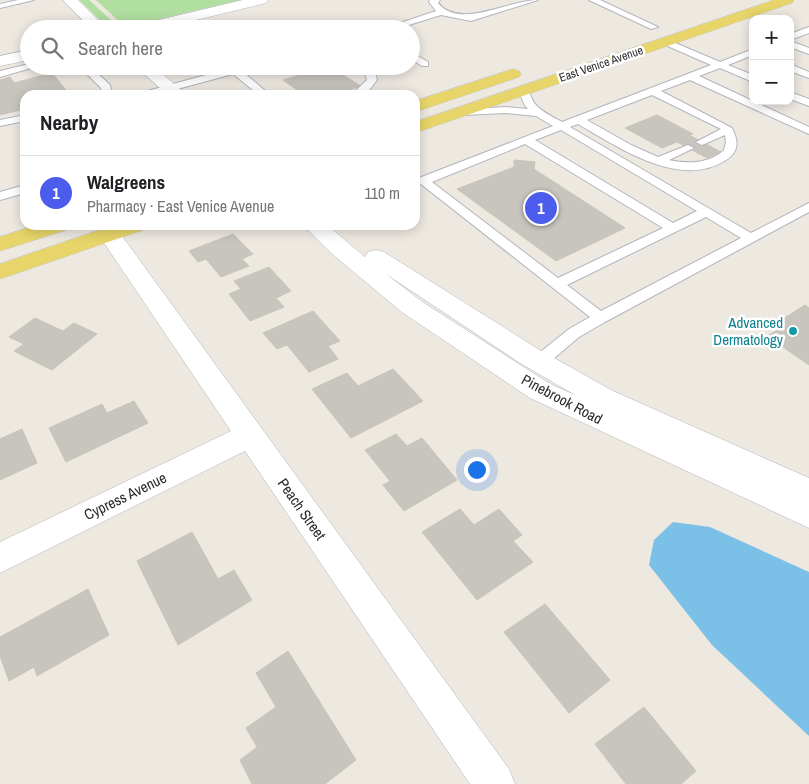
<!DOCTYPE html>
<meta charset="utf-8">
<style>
:root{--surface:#fff;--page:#f2f2f2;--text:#202124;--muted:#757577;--line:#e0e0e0;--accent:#4c5ced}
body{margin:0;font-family:"Archivo Narrow",sans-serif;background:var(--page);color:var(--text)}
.controls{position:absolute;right:15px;top:15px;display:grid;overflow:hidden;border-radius:10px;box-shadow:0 2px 12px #0003}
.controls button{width:45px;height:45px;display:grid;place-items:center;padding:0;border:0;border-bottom:1px solid var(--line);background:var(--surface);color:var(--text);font:25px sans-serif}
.you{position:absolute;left:476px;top:469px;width:18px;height:18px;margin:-12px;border:4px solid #fff;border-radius:50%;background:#1a73e8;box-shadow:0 0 0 8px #1a73e833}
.badge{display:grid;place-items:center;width:32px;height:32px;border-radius:50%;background:var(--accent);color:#fff;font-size:16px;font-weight:700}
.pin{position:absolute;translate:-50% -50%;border:2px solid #fff;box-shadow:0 1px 5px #0006}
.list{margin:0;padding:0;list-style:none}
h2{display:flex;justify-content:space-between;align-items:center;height:65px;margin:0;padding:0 20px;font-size:21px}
h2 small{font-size:16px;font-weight:400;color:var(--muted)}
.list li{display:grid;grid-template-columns:32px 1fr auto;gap:15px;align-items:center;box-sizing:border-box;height:75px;padding:0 20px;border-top:1px solid var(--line)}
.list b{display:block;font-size:19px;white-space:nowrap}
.list p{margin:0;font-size:16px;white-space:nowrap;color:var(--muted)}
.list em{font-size:16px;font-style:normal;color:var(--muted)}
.icon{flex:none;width:28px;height:28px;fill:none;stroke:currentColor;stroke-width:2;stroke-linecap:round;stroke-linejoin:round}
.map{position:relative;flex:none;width:809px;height:784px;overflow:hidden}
.search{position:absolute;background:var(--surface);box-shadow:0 2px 12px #0003;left:20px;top:20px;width:400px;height:55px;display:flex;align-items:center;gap:12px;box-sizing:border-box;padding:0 18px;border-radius:28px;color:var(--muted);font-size:19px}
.panel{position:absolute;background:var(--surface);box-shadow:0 2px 12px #0003;left:20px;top:90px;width:400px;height:140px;border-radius:15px}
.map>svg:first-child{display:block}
</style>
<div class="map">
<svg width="809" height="784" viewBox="0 0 809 784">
<rect width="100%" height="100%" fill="#ede8e0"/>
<path fill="#b0dfa0" d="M79,0H89L121,29H109Z
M96,0H240L125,27Z"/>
<path fill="#7bc0e6" d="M673,522L710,527L809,572V736L712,645L649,565L654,540Z"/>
<path fill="#c8c5bf" stroke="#c8c4b9" d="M328,66L361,86L333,95H304L283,80Z
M52,73L66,90L48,95H25V109L0,115V80L10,77L14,83Z
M657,115L693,134L689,135L721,152L707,158L677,142L662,148L625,128Z
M514,160L535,162L534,169L625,228L556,261L457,189L514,167Z
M233,234L253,254L242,259L249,266L221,277L206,259L198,262L189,251Z
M269,267L291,291L276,298L284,307L250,321L229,294L241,289L234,281Z
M805,305L809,308V365L767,336L786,325L780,321Z
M313,311L340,341L328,346L338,359L309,372L287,345L277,349L263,333Z
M35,318L63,331L74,323L97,334L52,370L14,351L24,344L9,337Z
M393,369L423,401L351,438L312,389L347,373L358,386Z
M134,401L148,423L66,462L49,428L102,404L107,413Z
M22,429L37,463L0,480V439Z
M396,434L407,446L422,438L457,480L404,511L383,485L390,481L365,450Z
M460,509L474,525L499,509L522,535L513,541L533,562L477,600L422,532Z
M192,532L218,579L234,570L252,600L178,645L137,561Z
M88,589L109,635L37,676L34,667L9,681L0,656V637Z
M545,604L610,680L569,713L504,632Z
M288,651L356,760L325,784H252L240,760L257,747L246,728L276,707L256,673Z
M644,707L696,771L681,784H626L595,744Z"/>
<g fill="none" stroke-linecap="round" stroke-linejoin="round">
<g stroke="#b3b4be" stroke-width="2">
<path id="lane" d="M18,0H34L0,8V4Z
M430,0H440L438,3C460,30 508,0 538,0L471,21L441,15L396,29H382L436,11L429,2Z
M589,0H600L658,27L651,29Z
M809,27V33L790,40V34Z
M666,39L720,62L753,49V55L728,65L753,75V82L720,68L699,76L809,127V134L690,80L661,91L732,128C738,140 740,151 726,160C680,190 618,147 578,124L570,127L751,233L809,203V212L605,322L579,337L545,366L539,368L533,366L531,362L533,358L569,329L590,317L417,181L419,178L553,126L536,116L505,113L463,115L459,114L458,112L459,110L505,107L528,109L524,104L519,91L524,88C531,90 530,98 535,104C542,112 553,117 562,122L711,65L663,44L661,42ZM652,95L721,129L696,142L702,145L725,135L726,142L724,150C709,164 688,164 669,160L694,148L688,145L658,157L631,145L587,120ZM561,130L697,211L673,223L535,140ZM525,144L663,228L558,278L432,182ZM706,217L741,238L601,311L567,285Z
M790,41L809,48V54L790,47Z
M411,52L428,62V66H422L411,59Z
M29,64V66H38L0,77V71Z
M790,64L809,72V78L790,71Z
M79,66H90L110,85L112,95H102L101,88Z
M239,66H256L242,71L270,95H259L233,74L155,95H139L140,93Z
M358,66H369L375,72L377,80L367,93L351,95L367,80L365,73Z
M790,92L809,99V106L790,99Z
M25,115V121L0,126V120Z
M25,185V193L0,200V192Z"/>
</g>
<g stroke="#b3b4be" stroke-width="1">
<path id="street" d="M243,0H268L266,3L159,29H132L134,26Z
M29,50V60L0,66V56Z
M109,227L117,229L509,769L515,784H470L245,451L0,573V542L231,431L98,234L101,229Z"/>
</g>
<g stroke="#b3b4be" stroke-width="1">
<path id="secondary" d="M63,0H78L107,29H91Z
M135,66H153L187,95H168Z
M303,225H327L365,257L368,252L376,250L384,252L538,349L613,391L809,478V528L530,398L403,313L331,253ZM386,274L520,363L577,396L550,384L421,301Z"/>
</g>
<g stroke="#c8c8c8" stroke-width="1">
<path id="primary" d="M774,0H794L792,3L415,133V122Z
M513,69L519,71L521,74L519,77L415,112V101Z
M36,225H69L66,230L0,251V237Z
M114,225H146L143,230L0,279V264Z"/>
</g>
<use href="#lane" fill="#fff" fill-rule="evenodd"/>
<use href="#street" fill="#fff" fill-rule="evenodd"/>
<use href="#secondary" fill="#fff" fill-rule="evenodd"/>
<use href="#primary" fill="#e7d56a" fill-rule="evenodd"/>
</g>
<circle fill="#0f9aa8" stroke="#fff" stroke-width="2" cx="793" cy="331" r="5"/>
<g text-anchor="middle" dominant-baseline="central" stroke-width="5" stroke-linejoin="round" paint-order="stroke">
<g font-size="12" fill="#2c2c2c" stroke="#fff">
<text transform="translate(601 64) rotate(-19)">East Venice Avenue</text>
</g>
<g font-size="15" fill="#0d838f" stroke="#fff" text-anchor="end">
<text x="783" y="322">Advanced<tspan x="783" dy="17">Dermatology</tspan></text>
</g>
<g font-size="15" fill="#2c2c2c" stroke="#fff">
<text transform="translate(562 399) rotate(28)">Pinebrook Road</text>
<text transform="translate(125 496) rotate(-26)">Cypress Avenue</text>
<text transform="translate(302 509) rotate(55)">Peach Street</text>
</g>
</g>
</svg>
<div class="controls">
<button>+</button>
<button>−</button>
</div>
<div class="you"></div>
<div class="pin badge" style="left:541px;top:208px">1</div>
<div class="search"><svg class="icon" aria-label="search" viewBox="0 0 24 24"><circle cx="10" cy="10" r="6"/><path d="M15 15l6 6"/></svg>Search here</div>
<section class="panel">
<h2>Nearby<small></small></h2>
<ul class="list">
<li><span class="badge">1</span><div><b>Walgreens</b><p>Pharmacy · East Venice Avenue</p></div><em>110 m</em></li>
</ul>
</section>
</div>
